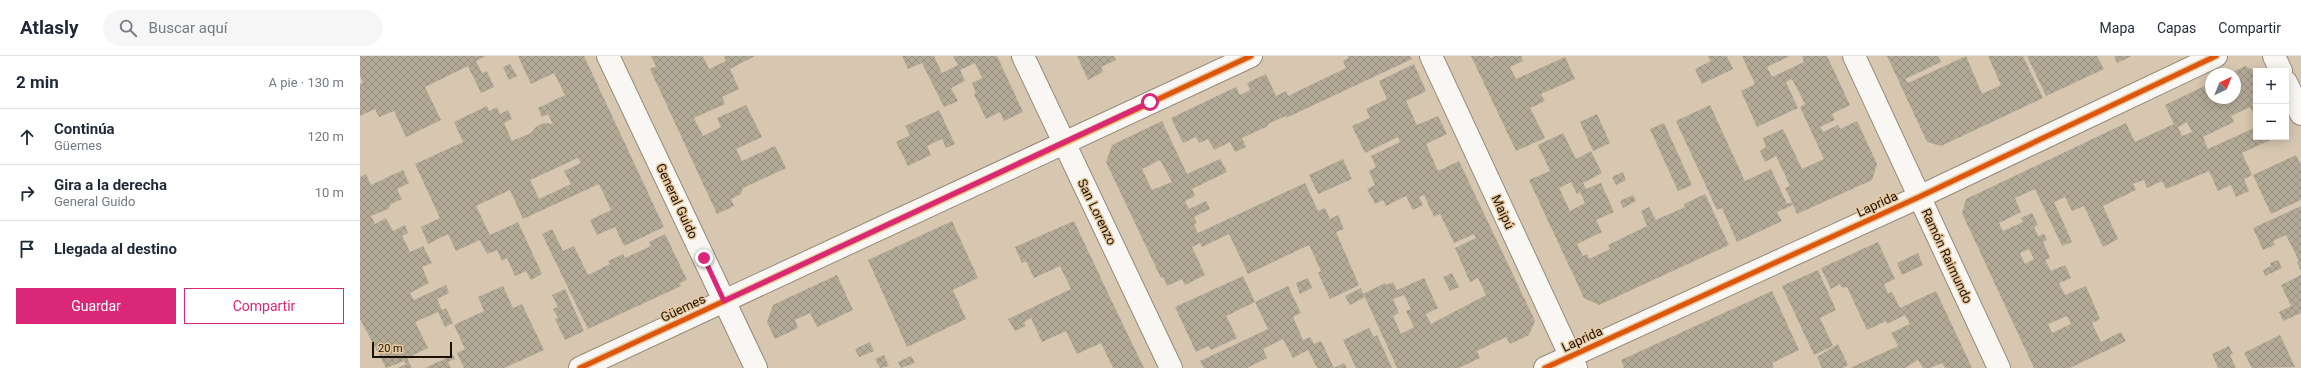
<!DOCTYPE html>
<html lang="es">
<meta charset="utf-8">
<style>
:root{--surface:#fff;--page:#f6f6f7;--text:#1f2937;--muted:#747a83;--line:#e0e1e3;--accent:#db2777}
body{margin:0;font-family:Roboto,sans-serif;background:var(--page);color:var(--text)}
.controls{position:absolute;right:12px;top:12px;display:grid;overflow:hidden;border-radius:0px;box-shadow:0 2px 10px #0003}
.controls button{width:36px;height:36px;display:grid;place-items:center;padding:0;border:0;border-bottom:1px solid var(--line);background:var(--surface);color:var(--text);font:20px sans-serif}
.compass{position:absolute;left:1845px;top:12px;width:36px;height:36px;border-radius:50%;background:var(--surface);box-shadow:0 2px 10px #0003;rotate:43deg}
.scale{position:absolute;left:12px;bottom:10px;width:80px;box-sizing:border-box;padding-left:4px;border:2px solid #1b1103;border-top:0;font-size:11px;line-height:14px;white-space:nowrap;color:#1b1103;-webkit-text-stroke:3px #e7c9a1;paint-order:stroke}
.stop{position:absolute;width:12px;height:12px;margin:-9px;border:3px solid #db2777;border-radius:50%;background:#fff}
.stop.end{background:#db2777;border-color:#fff;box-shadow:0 1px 4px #0008}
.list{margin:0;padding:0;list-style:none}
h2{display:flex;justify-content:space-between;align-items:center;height:52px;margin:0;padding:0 16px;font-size:17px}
h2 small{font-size:13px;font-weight:400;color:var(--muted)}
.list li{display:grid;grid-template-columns:26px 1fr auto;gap:12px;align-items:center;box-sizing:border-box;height:56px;padding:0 16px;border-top:1px solid var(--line)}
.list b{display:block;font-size:15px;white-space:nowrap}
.list p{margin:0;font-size:13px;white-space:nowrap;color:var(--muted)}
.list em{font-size:13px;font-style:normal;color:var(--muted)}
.actions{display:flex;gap:8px;padding:12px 16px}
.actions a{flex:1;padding:9px 0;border:1px solid var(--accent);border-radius:0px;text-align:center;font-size:14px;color:var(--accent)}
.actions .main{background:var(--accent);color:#fff}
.icon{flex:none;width:22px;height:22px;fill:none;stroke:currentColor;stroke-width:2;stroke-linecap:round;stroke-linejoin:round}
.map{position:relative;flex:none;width:1941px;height:312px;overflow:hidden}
header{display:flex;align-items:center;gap:24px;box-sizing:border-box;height:56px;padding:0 20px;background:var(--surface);border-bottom:1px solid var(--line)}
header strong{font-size:19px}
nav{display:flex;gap:22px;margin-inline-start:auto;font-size:14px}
.search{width:280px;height:36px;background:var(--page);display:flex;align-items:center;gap:10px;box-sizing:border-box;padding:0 14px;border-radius:22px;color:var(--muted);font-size:15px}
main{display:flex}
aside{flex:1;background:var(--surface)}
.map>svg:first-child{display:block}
</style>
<header>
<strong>Atlasly</strong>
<div class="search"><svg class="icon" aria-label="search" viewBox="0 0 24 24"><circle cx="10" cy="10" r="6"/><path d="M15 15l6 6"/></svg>Buscar aquí</div>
<nav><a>Mapa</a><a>Capas</a><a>Compartir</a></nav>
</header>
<main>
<aside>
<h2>2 min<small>A pie · 130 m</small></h2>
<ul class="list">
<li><svg class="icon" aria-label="ahead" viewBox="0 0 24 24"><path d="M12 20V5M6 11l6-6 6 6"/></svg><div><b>Continúa</b><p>Güemes</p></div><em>120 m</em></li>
<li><svg class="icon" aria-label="right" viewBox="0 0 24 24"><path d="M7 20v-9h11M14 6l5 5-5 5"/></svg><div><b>Gira a la derecha</b><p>General Guido</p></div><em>10 m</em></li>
<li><svg class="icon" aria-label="arrive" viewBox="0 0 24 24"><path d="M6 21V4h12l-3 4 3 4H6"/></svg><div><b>Llegada al destino</b></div></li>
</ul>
<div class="actions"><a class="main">Guardar</a><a>Compartir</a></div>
</aside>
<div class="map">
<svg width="1941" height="312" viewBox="0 0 1941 312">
<defs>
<pattern id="building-cross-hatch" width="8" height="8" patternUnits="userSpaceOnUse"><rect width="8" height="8" fill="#b3a997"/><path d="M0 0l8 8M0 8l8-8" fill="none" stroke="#999080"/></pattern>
</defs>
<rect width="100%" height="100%" fill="#d7c7b1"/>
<path fill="url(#building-cross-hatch)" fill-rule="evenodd" d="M0,0H126L116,5L122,17L127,15L134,31L121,37L108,10L65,31L81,64L46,81L34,55L19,61L15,53L0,60V28L3,27L0,20Z
M158,0H224L304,171L264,190L255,171L237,179L230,164L251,154L239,128L163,163L150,134L116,150L130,179L158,166L182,218L171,224L166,215L155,220L147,202L142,205L137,194L127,198L120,184L96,195L88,178L68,188L61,171L80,162L55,108L103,86L94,66L127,50L129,55L137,51L140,58L148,54L152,63L144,67L152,85L171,77L176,71L183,67L193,68L188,58L182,61L178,52L205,39L194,17L171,28ZM218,102L221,107L204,115L211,128L179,143L170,124Z
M291,0H343L349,13L366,5L364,0H395L370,13L379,33L362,41L365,48L334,62L343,80L361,71L357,62L386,49L402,81L376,93L382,105L415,90L426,112L383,132L381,138L371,143L374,150L357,158L290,13L296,10Z
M542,0H574L582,17L598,9L593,0H637L663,56L644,65L640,56L626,63L614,38L616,37L612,27L622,22L615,7L600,14L605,25L591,32L598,45L584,51L562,7L548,13Z
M717,0H754L756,4L741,11L743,16L728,24Z
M988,0H1050L1052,3L926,62V60L908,68V70L882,82L886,91L875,96L870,86L854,94L848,83L839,87L836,81L823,87L811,62L876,31L880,39L890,34L887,27L906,18L916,40L926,35L928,40L986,12L983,5L988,2Z
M1111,0H1129L1130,2L1135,0H1161L1163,5L1150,11L1156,23L1205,1L1215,23L1181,38L1185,45L1170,52L1185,82L1156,95Z
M1348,0H1367L1373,13L1342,28L1335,13L1351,5Z
M1382,0H1430L1407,11L1412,21L1444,6L1442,0H1467L1490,49L1472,58L1475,64L1460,71L1463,76L1478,69L1480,73L1497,65L1517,108L1512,124L1437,158L1433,149L1417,156L1422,165L1377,186L1362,152L1357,154L1316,65L1350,49L1385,125L1411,113L1427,148L1432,146L1425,132L1430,130L1416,100L1405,106L1400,95L1406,91L1403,82L1423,73L1442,113L1464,103L1440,51L1445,48L1432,23L1426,26L1438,52L1397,71L1381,35L1395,28Z
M1527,0H1578L1581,6L1545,23L1548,27L1606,0L1622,38L1641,29L1628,0H1663L1683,42L1581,90L1567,86Z
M1667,0H1737L1744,13L1686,40Z
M1754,0H1772L1757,7Z
M150,8L157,20L149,24L143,11Z
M1054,8L1066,35L1046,45L1057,69L1078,60L1087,78L1066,88L1078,115L1099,105L1175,265L1169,279L1150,288L1146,281L1117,295L1120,302L1099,312H1037L1005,241L990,249L985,240L1001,232L1003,238L1025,227L1026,229L1033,226L1037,234L1064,222L1078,252L1066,258L1071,268L1126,239L1118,222L1110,226L1095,192L1116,182L1114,178L1094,187L1080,158L1074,161L1064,139L1059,141L1063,149L1053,154L1046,140L1026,150L1023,144L1015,148L1007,133L1015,129L1009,115L1016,111L1011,100L1040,86L1038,81L1005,97L992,70L1010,62L1006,53L1027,43L1019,25ZM1044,239L1051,253L1046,255L1054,271L1041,278L1033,260L1039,257L1033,243Z
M1885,10L1896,15V64L1890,51L1871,60L1874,66L1843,81L1848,93L1896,71V81H1917L1882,97L1892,119L1884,123L1889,135L1876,141L1871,129L1858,135L1849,115L1806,133L1802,125L1787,132L1784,124L1773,128L1776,134L1743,150L1758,183L1743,191L1724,150L1712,155L1705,141L1694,146L1712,186L1702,190L1675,133L1655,142L1661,156L1639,167L1643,175L1663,166L1661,162L1672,157L1678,169L1674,171L1678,180L1684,178L1687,184L1683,186L1690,202L1685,204L1691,215L1705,209L1711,222L1699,227L1705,239L1726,230L1740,263L1732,267L1741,286L1761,276L1766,285L1710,312H1674L1602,157L1606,143L1766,67L1775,86L1792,78L1814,68L1805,49L1851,27V42H1875V18H1869ZM1827,66L1832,76L1822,80L1818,71ZM1669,193L1674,203L1665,208L1660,197ZM1707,260L1711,268L1692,277L1688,268Z
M579,54L595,88L586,92L582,83L567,90L571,99L548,110L536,86L550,79L545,70Z
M1237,58L1250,87L1233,95L1220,66Z
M802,65L827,118L860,103L867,116L832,133L835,140L825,145L829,153L846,145L850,153L834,161L837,167L834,169L838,177L945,127L958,155L965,152L970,163L978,159L984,173L976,176L999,229L970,243L958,217L961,215L949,189L888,218L869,178L842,191L840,187L832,191L845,219L825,229L822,223L807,230L803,221L801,222L746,106L752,89ZM800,104L812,126L792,134L782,113Z
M1304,67L1332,129L1318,135L1290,73Z
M1203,77L1216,103L1231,95L1242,117L1223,127L1226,133L1241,127L1254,156L1236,164L1242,176L1217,188L1223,200L1227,198L1229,203L1250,193L1248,189L1287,170L1281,155L1289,151L1296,164L1325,151L1324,148L1345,138L1369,189L1239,249L1224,242L1169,124L1190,115L1178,89ZM1211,126L1217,138L1220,136L1225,147L1210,155L1199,132Z
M1936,99L1941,109V144L1911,158L1893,119Z
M983,103L992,123L958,138L949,119Z
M43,114L49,127L37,133L42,143L31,148L28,153L11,160L15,168L26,162L33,175L45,169L48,177L42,180L50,196L63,190L72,207L62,211L69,227L50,237L54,244L86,229L89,237L77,243L82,254L86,252L93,267L85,271L78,256L55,266L68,292L47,302L52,312H38L46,308L44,305L26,312L0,263V121L6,118L11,129Z
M1263,116L1266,124L1256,129L1252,121Z
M1273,139L1276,145L1263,152L1260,145Z
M1941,150V215L1937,206L1939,205L1926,179L1913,185L1915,189L1903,194L1893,172Z
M592,165L618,222L593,234L606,263L547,291L508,204Z
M714,165L755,252L784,312H753L741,287L717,298L706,275L682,286L671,262L664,266L666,270L655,275L648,263L711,233L700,210L674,222L666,205L662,207L655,191Z
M192,173L203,195L214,190L228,219L250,208L248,205L263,198L265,202L291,190L289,186L305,178L327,224L320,227L321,230L228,273L182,178Z
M1518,186L1535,223L1524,228L1528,237L1532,236L1540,252L1576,235L1612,312H1585L1582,307L1570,312H1563L1558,304L1545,312H1490L1538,290L1531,277L1550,268L1545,259L1527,268L1526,265L1507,274L1487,231L1482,232L1480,228L1471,233L1461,212Z
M1558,197L1563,209L1542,219L1537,207Z
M1918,204L1922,212L1905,220L1903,214L1911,210L1910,207Z
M1458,214L1476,254L1460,262L1473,290L1454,299L1422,230Z
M1092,217L1099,231L1090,235L1083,221Z
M477,219L493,254L457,271L450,257L435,264L438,272L415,283L407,266L413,249Z
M1941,219V257L1923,265L1919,256L1931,250L1921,229Z
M883,220L895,246L866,260L877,282L851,294L848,290L836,296L815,251Z
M948,222L952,232L940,238L936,227Z
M143,230L153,252L162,248L184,294L144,312H104L97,297L105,293L94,269L124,255L118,241Z
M928,230L941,257L933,261L943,284L950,281L954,288L961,285L974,312L984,307L987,312H957L948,294L933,302L923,283L903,293L907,302L887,312H844L840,305L908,273L895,246Z
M205,233L224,275L205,284L195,263L198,262L193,253L198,251L192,239Z
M1412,235L1439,294L1412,307L1414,312H1264L1261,304Z
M1009,272L1014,281L1017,279L1032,312H996L983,284Z
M1920,279L1935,311L1892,312L1884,297Z
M510,286L514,295L499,301L495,293Z
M1478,288L1488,309L1483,312H1462L1457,301Z
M1869,290L1873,298L1870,299L1876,312H1858L1852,298Z
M93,299L95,303L88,306L91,312H65Z
M524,299L529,310L520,312L515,303Z
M551,300L555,307L541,312L538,306Z"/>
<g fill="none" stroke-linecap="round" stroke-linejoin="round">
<g stroke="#958978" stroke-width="24">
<path id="minor" d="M248,0L396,312
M663,0L811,312
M1071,0L1216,312
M1494,0L1639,312
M1914,0L1921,15
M1926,26L1941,58
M220,312L891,0
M1185,312L1559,141L1856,0"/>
</g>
<use href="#minor" stroke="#f9f7f3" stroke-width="22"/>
<g stroke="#e7c9a1" stroke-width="8">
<path id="cycleway" d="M220,312L891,0
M1185,312L1559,141L1856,0"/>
</g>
<use href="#cycleway" stroke="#de550c" stroke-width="5"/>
</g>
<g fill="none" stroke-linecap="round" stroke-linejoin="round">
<path stroke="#db2777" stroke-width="5" d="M344,202L364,245L790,46"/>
</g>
<g text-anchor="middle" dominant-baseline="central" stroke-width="3" stroke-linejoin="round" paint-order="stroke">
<g font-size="13" fill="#1b1103" stroke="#e7c9a1">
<text transform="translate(317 145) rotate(65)">General Guido</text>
<text transform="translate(1517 148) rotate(-25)">Laprida</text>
<text transform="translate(737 156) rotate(64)">San Lorenzo</text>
<text transform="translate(1143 156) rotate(65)">Maipú</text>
<text transform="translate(1587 200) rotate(65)">Ramón Raimundo</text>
<text transform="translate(323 252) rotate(-25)">Güemes</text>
<text transform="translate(1222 283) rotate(-25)">Laprida</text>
</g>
</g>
</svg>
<div class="controls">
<button>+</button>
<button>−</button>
</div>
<svg class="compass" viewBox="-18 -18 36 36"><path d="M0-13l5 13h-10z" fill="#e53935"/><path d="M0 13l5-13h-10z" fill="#747a83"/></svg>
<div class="scale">20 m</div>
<div class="stop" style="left:790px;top:46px"></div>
<div class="stop end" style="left:344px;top:202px"></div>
</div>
</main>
